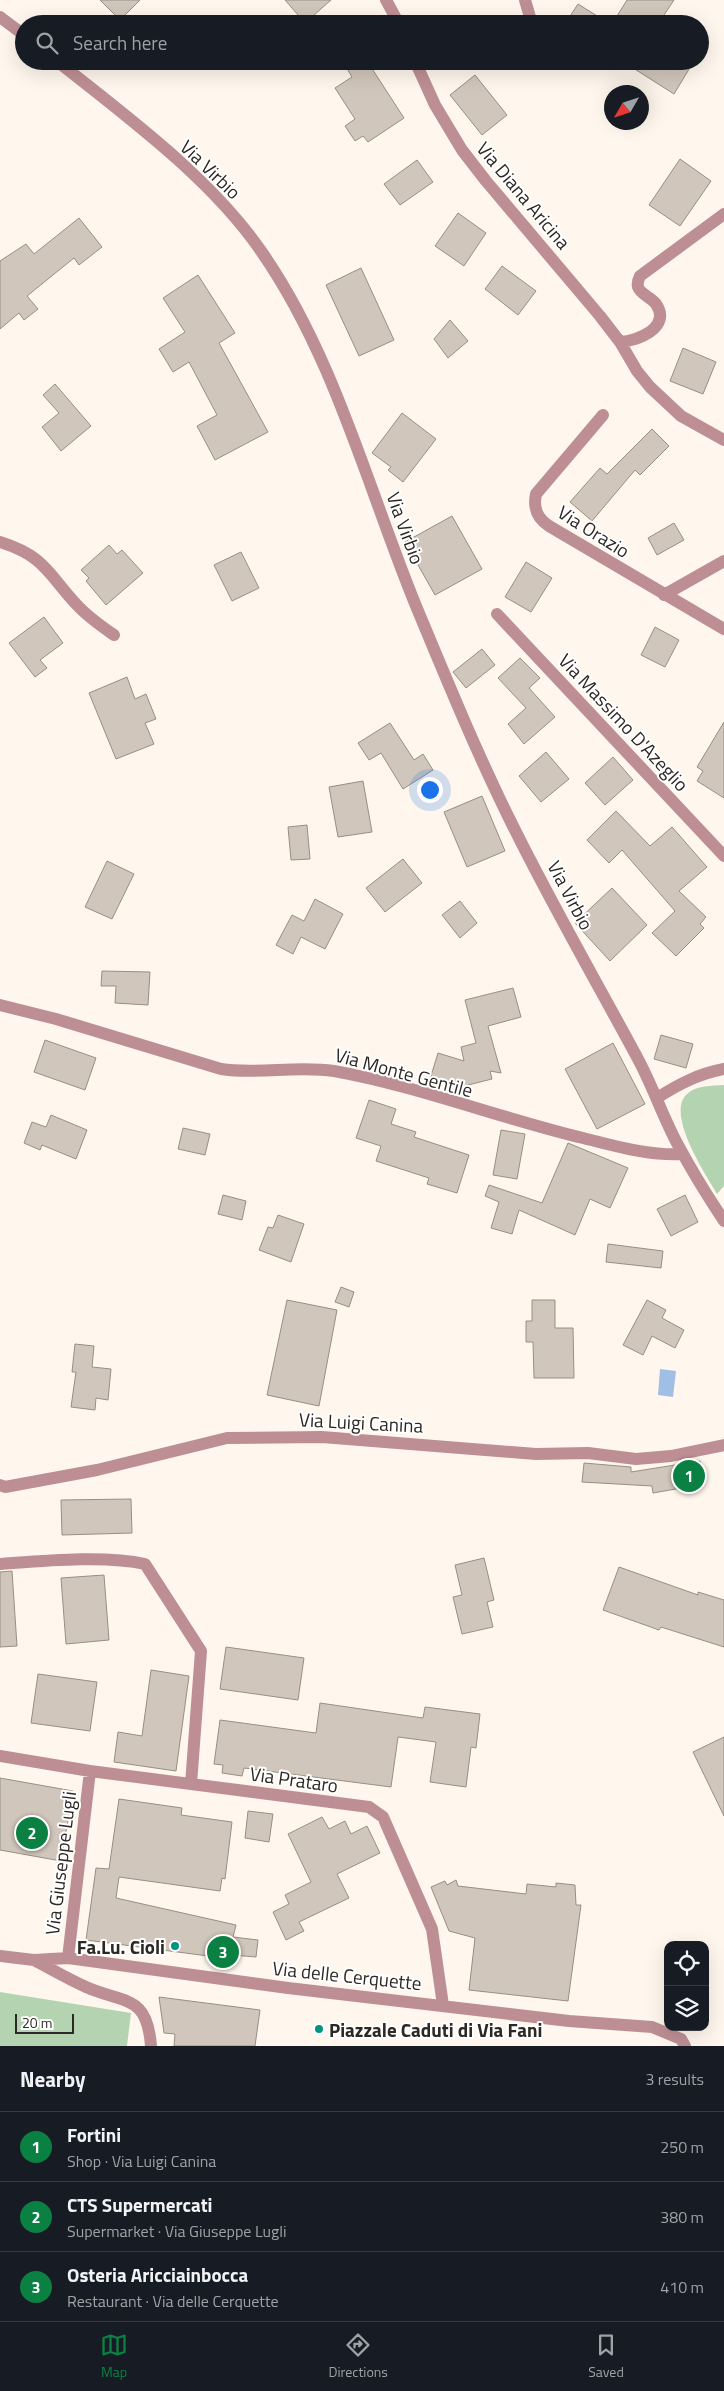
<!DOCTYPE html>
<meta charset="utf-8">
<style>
:root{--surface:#171b24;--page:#20242c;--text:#f1f3f6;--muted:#9ea1a6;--line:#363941;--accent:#0b8043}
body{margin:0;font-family:"Titillium Web",sans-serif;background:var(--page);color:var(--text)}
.controls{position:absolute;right:15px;bottom:15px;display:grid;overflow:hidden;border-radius:10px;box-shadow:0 5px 20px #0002}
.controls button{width:45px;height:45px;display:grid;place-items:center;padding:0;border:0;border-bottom:1px solid var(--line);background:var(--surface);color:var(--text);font:25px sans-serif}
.compass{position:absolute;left:604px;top:85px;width:45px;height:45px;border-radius:50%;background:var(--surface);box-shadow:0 5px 20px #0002;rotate:231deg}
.scale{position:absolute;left:15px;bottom:12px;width:59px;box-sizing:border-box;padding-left:5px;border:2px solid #2c2824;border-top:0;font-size:14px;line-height:18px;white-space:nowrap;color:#2c2824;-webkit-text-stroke:4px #fff;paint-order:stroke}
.you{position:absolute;left:429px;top:789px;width:18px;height:18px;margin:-12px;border:4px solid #fff;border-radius:50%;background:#1a73e8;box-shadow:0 0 0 8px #1a73e833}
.badge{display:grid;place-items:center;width:32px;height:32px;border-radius:50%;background:var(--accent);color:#fff;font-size:16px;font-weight:700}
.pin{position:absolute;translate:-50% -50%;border:2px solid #fff;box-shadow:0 1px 5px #0006}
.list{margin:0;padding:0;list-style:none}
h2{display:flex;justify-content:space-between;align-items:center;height:65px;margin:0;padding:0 20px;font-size:21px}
h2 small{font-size:16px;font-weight:400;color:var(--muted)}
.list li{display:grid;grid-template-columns:32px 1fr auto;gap:15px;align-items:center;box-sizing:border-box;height:70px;padding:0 20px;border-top:1px solid var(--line)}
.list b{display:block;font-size:19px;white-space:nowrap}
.list p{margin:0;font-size:16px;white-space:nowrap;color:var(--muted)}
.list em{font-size:16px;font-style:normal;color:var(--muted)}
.icon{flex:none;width:28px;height:28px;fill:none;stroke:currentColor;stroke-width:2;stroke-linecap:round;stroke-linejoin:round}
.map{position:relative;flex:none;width:724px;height:2046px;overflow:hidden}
.search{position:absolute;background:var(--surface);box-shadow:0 5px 20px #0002;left:15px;right:15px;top:15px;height:55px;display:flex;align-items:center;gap:12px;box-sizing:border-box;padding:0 18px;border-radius:28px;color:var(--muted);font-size:19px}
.sheet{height:275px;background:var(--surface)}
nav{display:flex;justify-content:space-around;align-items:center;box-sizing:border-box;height:70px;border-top:1px solid var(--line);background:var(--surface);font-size:14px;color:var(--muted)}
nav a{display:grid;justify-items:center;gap:2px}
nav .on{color:var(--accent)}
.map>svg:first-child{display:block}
</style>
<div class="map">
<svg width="724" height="2046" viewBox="0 0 724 2046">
<rect width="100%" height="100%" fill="#fff7ed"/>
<path fill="#b4d4b1" d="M724,1085V1186L717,1194C706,1175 665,1114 687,1094C696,1085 712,1086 724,1085Z
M0,1992L131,2013L127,2046H0Z"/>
<path fill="#a1bee5" d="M660,1369L676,1371L673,1397L658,1395Z"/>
<path fill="#d0c6bb" stroke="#988f84" d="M100,0H140L120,20Z
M285,0H331L305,23Z
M627,0H674L658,24H612Z
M578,4L610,24H565Z
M354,61H367L404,118L368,142L363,136L355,141L345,126L355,119L335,88L352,77L346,67Z
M622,61H694L674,94Z
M475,75L507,115L482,135L450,95Z
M680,159L711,181L680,226L649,205Z
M417,160L433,182L400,205L384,184Z
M458,213L486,233L464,266L435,246Z
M79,218L102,247L79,265L74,258L27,296L38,309L24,320L19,313L0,329V261L26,244L34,254Z
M502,266L536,291L518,315L485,289Z
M361,268L394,340L359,356L326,285Z
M198,275L235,333L219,343L268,432L215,460L197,426L217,415L189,362L173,372L159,349L185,332L163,298Z
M450,320L468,341L448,358L434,339Z
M683,348L716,362L703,394L670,381Z
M55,384L91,426L61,451L42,427L59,413L43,395Z
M402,413L436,439L403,482L388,470L391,467L372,453Z
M652,429L669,446L640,475L635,470L592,521L570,502L600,468L607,474Z
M452,516L482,569L435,595L405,542Z
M674,523L684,540L657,555L648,538Z
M109,545L117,554L122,550L143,573L106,605L86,581L89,578L81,570Z
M241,552L259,588L232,601L214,565Z
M526,562L552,578L531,612L505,597Z
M44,617L63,643L40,660L47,668L35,677L9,643Z
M655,627L679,640L665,667L641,655Z
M482,649L495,665L466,688L453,672Z
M520,658L540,678L529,688L555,717L524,744L508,724L526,708L498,678Z
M127,677L135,699L146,694L156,719L145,723L154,744L116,759L89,693Z
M724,722V798L697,781L703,771L697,767Z
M390,723L414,760L423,754L433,770L403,789L381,753L369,760L358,743Z
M546,752L569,779L541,802L519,776Z
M613,757L633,780L605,805L585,783Z
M363,781L372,832L338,837L329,787Z
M482,796L505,851L467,867L444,812Z
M616,811L650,846L672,827L707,867L679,891L706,917L700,924L704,928L676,956L652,933L675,911L622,850L609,863L587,840Z
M307,825L310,859L291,860L288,827Z
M403,859L422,883L385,912L366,888Z
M107,861L134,874L112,919L85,907Z
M612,888L647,925L610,961L575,923Z
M315,899L343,914L325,949L301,937L293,954L276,945L292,915L304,921Z
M460,901L477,923L460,938L442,915Z
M102,971L150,972L148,1005L115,1003L116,986H101Z
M513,988L521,1017L488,1026L501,1073L490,1071L492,1079L460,1087L430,1079L438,1053L464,1061L461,1047L476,1043L465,1000Z
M661,1035L693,1044L686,1068L654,1059Z
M45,1040L96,1058L85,1090L34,1072Z
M613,1043L645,1104L597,1129L565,1069Z
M369,1100L396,1109L391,1124L416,1132L414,1137L469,1155L457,1193L427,1184L429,1178L376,1161L381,1146L356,1138Z
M51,1115L87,1130L76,1159L42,1145L40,1150L24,1143L32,1122L46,1127Z
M183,1128L210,1134L205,1155L178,1149Z
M501,1130L525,1134L517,1179L493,1175Z
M568,1143L628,1168L610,1208L590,1199L575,1235L519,1210L512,1234L491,1228L499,1202L485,1196L489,1185L542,1203Z
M223,1195L246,1201L242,1220L218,1214Z
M685,1195L698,1222L671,1236L657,1209Z
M278,1215L304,1224L291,1262L259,1250L268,1227L273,1228Z
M608,1244L663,1251L661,1268L606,1262Z
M341,1287L354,1292L349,1307L335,1302Z
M287,1300L337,1310L319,1406L267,1395Z
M532,1300H555V1328H573L574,1378H534L533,1342H526V1321H532Z
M647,1300L666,1310L662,1318L684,1330L675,1348L652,1336L643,1355L623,1345Z
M75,1344L94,1346L92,1367L111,1369L108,1400L96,1398L95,1410L71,1407L76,1372H72Z
M700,1461L704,1484L653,1493L652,1486L582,1482L584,1463L631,1467V1472Z
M131,1499L132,1533L62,1535L61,1500Z
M484,1558L494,1600L487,1602L493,1627L462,1634L453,1597L462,1595L455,1565Z
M619,1567L698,1595V1592L724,1600V1647L661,1627L659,1630L603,1610Z
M12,1571L17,1646L0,1647V1572Z
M104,1575L109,1640L66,1644L61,1578Z
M226,1647L304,1658L298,1700L220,1689Z
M151,1670L189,1676L176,1771L114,1762L118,1732L142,1736Z
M38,1674L97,1682L90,1731L31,1723Z
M320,1703L423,1718L425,1707L480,1714L476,1748L471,1747L466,1787L430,1782L436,1742L398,1737L391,1787L244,1768L242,1776L222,1773L223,1765L214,1764L220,1720L316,1733Z
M724,1737V1816L693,1752Z
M0,1778L73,1791L61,1861L0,1850Z
M119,1799L182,1808L181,1815L232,1822L225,1879L222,1878L220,1891L119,1877L116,1898L236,1925L233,1937L258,1940L256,1957L232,1955L231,1959L86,1940L96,1868L109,1869Z
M248,1811L273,1814L269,1842L245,1838Z
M322,1817L329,1829L345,1821L351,1834L367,1826L380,1853L337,1874L349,1898L299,1922L304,1931L286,1940L273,1912L289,1904L285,1895L311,1882L288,1834Z
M456,1880L458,1886L526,1894L527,1884L556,1887V1883L575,1885L576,1905H581L568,2001L469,1990L475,1938L449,1931L431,1887L445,1881L447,1885Z
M159,1997L260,2010L255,2046H174L175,2034L164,2033Z"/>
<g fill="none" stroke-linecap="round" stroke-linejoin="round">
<path stroke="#bd8f94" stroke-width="12" d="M386,0L399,24
M525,0L532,24
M0,17L24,35
M57,61C126,116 211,178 261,251C334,355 368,489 416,606C446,678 475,749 509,818C549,900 595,979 638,1059C653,1087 663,1117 678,1145C692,1171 708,1197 724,1221
M415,61L435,105L462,150L486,181L600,316L620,342L637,371L650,387L681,416L724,440
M494,61H513
M620,342C638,341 672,327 656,304C651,297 641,295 638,287C637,283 638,280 640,276L724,214
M603,415L536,494C533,508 537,518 549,526L724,629
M0,542C45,556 48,574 77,605C88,617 101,626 114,635
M664,595L724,561
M497,614L724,856
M0,1005L56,1019L221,1069C258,1075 296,1065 334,1071C418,1086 499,1118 583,1138C616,1146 649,1156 683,1154
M657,1098C679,1084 698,1074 724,1069
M0,1485L5,1487L97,1470L227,1438L322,1437L536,1454L588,1453L636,1459L671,1456L724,1445
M0,1564C42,1561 105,1555 145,1564L201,1651L191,1784
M0,1756L90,1771L369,1807L383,1817L432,1929L443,2005
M0,1956L34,1960L68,1958L288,1988L569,2021L652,2027L681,2039L685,2046
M68,1958L90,1771
M34,1960C51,1969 68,1979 86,1987C125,2004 147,1994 151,2046"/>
</g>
<g fill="#009382" stroke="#fff" stroke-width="2">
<circle cx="175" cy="1946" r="5"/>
<circle cx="319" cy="2029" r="5"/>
</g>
<g text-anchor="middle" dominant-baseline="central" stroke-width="4" stroke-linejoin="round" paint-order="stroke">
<g font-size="19" fill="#2c2824" stroke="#fff">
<text transform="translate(211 169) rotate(44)">Via Virbio</text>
<text transform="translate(524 195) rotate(50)">Via Diana Aricina</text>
<text transform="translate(406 528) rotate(70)">Via Virbio</text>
<text transform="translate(594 531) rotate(32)">Via Orazio</text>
<text transform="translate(624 722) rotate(47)">Via Massimo D'Azeglio</text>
<text transform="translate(571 895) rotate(62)">Via Virbio</text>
<text transform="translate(404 1072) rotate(15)">Via Monte Gentile</text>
<text transform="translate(361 1422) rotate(3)">Via Luigi Canina</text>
<text transform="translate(294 1779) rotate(8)">Via Prataro</text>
<text transform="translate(60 1863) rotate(-83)">Via Giuseppe Lugli</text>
<text transform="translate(347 1975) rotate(6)">Via delle Cerquette</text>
</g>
<g font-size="19" font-weight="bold" fill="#2c2824" stroke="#fff" text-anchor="end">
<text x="165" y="1946">Fa.Lu. Cioli</text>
<text x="329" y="2029" text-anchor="start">Piazzale Caduti di Via Fani</text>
</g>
</g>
</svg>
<div class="controls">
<button><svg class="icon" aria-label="locate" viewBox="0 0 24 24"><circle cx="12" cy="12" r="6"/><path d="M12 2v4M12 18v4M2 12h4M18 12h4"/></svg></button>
<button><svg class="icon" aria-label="layers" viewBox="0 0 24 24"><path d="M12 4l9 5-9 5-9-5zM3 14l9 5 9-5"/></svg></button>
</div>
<svg class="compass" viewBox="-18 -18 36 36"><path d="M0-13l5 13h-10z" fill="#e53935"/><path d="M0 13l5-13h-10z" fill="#9ea1a6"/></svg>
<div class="scale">20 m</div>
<div class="you"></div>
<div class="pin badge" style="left:689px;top:1476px">1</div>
<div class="pin badge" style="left:32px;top:1833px">2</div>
<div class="pin badge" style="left:223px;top:1952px">3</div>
<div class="search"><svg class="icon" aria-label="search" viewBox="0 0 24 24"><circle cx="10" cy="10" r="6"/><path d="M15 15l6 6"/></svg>Search here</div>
</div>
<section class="sheet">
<h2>Nearby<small>3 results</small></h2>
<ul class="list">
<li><span class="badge">1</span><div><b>Fortini</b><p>Shop · Via Luigi Canina</p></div><em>250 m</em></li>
<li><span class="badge">2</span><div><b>CTS Supermercati</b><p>Supermarket · Via Giuseppe Lugli</p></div><em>380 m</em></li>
<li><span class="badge">3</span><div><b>Osteria Aricciainbocca</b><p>Restaurant · Via delle Cerquette</p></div><em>410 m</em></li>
</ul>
</section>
<nav>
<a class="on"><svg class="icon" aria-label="map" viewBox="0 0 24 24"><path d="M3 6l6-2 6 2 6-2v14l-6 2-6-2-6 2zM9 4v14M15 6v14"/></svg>Map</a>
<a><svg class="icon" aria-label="directions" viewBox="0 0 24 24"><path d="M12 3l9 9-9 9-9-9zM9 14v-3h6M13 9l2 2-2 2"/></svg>Directions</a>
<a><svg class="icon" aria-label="saved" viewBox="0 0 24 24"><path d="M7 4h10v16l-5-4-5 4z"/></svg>Saved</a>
</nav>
